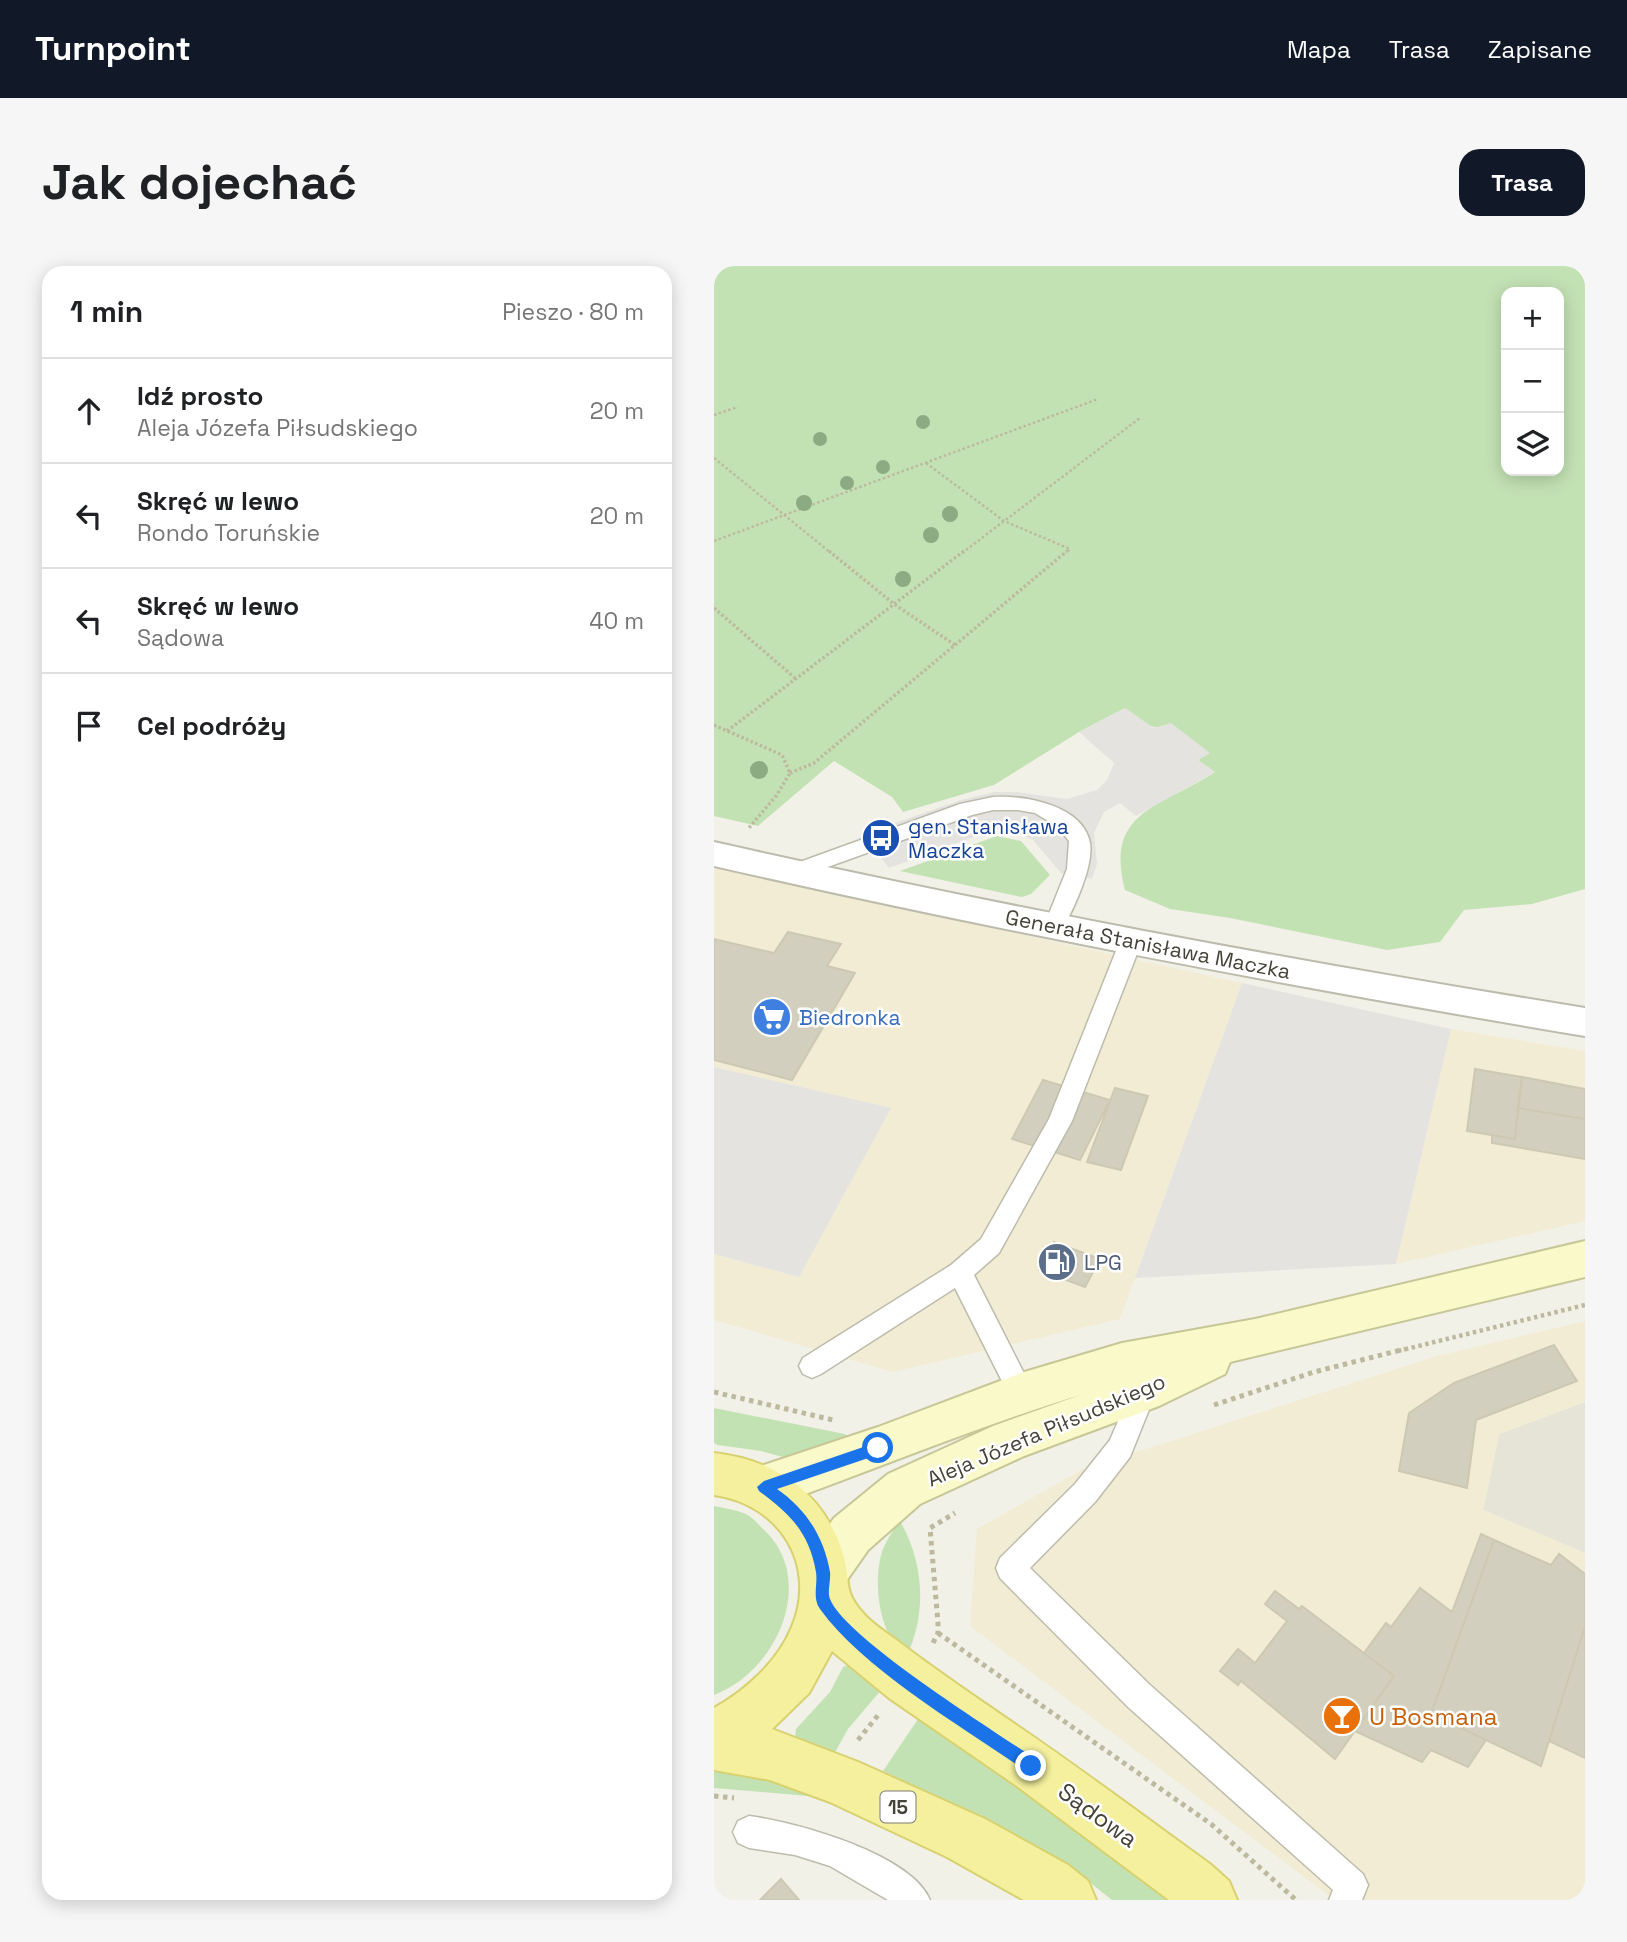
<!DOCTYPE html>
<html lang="pl">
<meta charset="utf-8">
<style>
:root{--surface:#fff;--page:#f6f6f6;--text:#202124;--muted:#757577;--line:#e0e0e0;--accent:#111827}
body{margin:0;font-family:"Space Grotesk",sans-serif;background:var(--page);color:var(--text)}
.controls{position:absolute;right:21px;top:21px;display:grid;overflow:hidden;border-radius:14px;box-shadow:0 4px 18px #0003}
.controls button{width:63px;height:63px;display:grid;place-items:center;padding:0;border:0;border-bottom:2px solid var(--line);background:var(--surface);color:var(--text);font:35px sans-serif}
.stop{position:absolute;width:21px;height:21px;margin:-16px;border:5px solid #1a73e8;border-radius:50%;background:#fff}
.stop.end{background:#1a73e8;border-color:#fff;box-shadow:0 2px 7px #0008}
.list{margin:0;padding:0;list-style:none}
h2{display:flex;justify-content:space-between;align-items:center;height:91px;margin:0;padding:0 28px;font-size:30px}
h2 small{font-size:23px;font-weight:400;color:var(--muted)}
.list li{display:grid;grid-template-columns:46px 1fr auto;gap:21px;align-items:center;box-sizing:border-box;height:105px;padding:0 28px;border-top:2px solid var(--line)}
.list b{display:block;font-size:26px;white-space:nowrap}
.list p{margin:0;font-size:23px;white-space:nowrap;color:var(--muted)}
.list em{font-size:23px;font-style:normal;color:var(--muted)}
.icon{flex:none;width:38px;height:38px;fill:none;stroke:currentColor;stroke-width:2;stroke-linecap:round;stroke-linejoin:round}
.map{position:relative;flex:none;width:871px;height:1634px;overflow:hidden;border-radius:21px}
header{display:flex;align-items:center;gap:42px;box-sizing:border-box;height:98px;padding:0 35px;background:var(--accent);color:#fff}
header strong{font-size:33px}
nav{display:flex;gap:38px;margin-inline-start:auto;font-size:24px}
.intro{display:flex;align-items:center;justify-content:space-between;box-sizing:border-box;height:168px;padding:0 42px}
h1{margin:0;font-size:49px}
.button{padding:18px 32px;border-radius:21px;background:var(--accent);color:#fff;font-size:24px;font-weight:700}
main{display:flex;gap:42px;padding:0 42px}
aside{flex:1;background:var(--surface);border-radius:21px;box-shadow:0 4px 18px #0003}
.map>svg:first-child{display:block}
</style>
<header>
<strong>Turnpoint</strong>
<nav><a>Mapa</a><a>Trasa</a><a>Zapisane</a></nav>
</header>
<div class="intro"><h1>Jak dojechać</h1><a class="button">Trasa</a></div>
<main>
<aside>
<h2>1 min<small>Pieszo · 80 m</small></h2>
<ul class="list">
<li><svg class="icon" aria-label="ahead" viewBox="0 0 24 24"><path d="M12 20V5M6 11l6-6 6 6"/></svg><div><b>Idź prosto</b><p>Aleja Józefa Piłsudskiego</p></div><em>20 m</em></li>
<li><svg class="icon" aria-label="left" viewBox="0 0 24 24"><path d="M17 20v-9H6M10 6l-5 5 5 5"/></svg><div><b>Skręć w lewo</b><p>Rondo Toruńskie</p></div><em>20 m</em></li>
<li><svg class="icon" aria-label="left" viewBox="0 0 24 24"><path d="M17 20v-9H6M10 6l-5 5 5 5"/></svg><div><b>Skręć w lewo</b><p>Sądowa</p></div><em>40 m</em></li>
<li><svg class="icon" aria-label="arrive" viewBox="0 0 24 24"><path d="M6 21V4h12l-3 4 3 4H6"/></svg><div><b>Cel podróży</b></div></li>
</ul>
</aside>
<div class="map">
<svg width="871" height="1634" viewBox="0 0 871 1634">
<rect width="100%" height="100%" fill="#f2f1e8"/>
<path fill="#e5e4d6" d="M871,1136V1287L769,1244L785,1168Z"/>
<path fill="#f2ecd5" d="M0,601L528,717L406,1053L179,1106L0,1054V988L85,1011L176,842L0,801Z
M737,763L871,785V955L682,998Z
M871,1055V1136L785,1168L769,1244L871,1287V1634H621L256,1360L263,1263L369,1203L723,1090Z"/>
<path fill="#c3e2b4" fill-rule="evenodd" d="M0,0H871V623L818,638L750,644L726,676L673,684L516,652L456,643L411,624C390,544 448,541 501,506L484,494L495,487L445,462L433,459L411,442L365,466L280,519L189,546L178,531L120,495L44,560L0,550ZM792,26H845V205H792Z
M283,570L307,575L336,609L317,628L308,631L186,605Z
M0,1142L131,1168L139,1177L76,1193L47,1185L4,1179L0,1177Z
M0,1240C10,1242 22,1244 32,1248C38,1251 43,1257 48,1262C105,1312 63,1406 0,1429Z
M186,1255C210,1297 213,1346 193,1390C164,1372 158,1312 169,1283C173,1273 180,1263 186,1255Z
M134,1399L141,1401L168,1423L134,1463L120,1488L81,1471L82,1463L116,1426L129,1401Z
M208,1447L465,1634H398L374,1615L290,1565L169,1505Z
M5,1503L95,1522L94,1530L0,1522V1504Z"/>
<path fill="#e4e3df" d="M411,442L440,462L457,457L496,487L484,494L501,506L422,550L406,537L390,546L380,567L383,598L378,613L347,607L319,574L293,563L279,564L175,602L149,568L247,534L280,526H302L353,533L383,524L393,514L400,497L365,466Z
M528,717L737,763L682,998L421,1012Z
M0,801L177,842L85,1011L0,988Z"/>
<path fill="#d3cfbe" stroke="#cdc8b2" stroke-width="2" d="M74,666L127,678L113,700L141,707L78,814L0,794V673L60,687Z
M761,803L808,811L801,873L753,865Z
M808,811L871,823V853L804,842Z
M329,814L396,834L366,894L298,873Z
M401,822L434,830L407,904L373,896Z
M804,842L871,853V893L778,877V869L801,873Z
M340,976L386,993L371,1021L325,1004Z
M840,1079L863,1115L762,1154L753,1222L685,1205L695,1147L740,1117Z
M767,1268L780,1274L717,1448L772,1474L754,1501L717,1484L708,1496L641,1465L680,1410L650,1387L672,1357L677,1361L706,1322L738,1346Z
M780,1274L837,1299L845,1288L871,1308V1360L827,1500L717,1448Z
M561,1325L585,1343L588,1340L680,1410L621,1493L527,1415L524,1419L506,1405L524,1383L541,1397L573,1355L551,1338Z
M871,1360V1492L835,1475Z
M67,1613L85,1634H46Z"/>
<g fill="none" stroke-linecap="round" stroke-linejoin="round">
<g stroke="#bdbbab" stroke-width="3">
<path id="service" d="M279,531C310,529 369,539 376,577C380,600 359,645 347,665L340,668L333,665L330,660L353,603L355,575L344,561L321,547L304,544H279L258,549L86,611H72L69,606L72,601L246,538Z
M417,667L424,670L428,675L358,855L285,987L260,1009L320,1127L316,1135L307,1139L298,1135L241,1022L107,1108L98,1112L89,1108L85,1100L89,1092L237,999L267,973L335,853L406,675L410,670Z
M429,1114L438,1118L442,1126L416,1191L381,1236L316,1302L436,1419L649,1608L654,1619L648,1634H615L619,1624L414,1441L286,1312L282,1302L286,1292L361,1218L396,1174L420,1118Z
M35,1550C82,1556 197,1588 216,1634H174L116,1600L81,1589L35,1582L24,1577L19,1566L24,1555Z"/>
</g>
<g stroke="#bdbbab" stroke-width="4">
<path id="minor" d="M0,576C289,641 579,695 871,742V770C579,721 289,666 0,600Z"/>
</g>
<g stroke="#c7c697" stroke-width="4">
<path id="secondary" d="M871,975V1011L516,1096L511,1108L445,1140L310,1190L206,1238L154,1284L126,1324L109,1331L92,1324L85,1308L92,1292L120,1252L174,1208L279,1160L369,1128C261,1161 157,1205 50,1243L34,1236L27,1221L34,1206L50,1199L164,1161L307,1107L408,1077L541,1053Z"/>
</g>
<g stroke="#d8d170" stroke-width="4">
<path id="primary" d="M0,1187C62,1194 110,1227 129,1288C137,1314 128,1323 148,1346C157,1357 170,1365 181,1373C216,1400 253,1425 289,1450C359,1497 427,1548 496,1598L515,1615L523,1634H455L300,1518L175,1432L118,1385L95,1427L58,1463L144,1496L271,1553L354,1599L374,1615L382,1634H310L233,1591L116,1536L56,1514L0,1504V1442C31,1425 63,1396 77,1363C105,1300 66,1238 0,1229Z"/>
</g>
<path stroke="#bdb99e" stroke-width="2.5" stroke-dasharray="2.5 2.5" stroke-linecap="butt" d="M0,149L24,141
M0,192L117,287
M212,197L290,255L356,283L351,287
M0,275L384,133
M248,287L426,152"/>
<path stroke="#bdb99e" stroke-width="3.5" stroke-dasharray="2.5 2.5" stroke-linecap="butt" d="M0,342L82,413
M241,379L353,285
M0,459L68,489L76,507L62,530L34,563
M13,465L250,285
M76,507L100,497L241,379L180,338L115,285"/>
<path stroke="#bdb99e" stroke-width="4.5" stroke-dasharray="3.5 3.5" stroke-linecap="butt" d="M684,1085L871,1039"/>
<path stroke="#bdb99e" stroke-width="5" stroke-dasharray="4.5 4.5" stroke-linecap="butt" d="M0,1126L119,1154
M500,1139L600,1106L691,1083
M224,1367L497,1558L582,1634
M219,1377L224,1367V1357L216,1262L241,1247
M144,1474L165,1448
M0,1530L20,1532"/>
<use href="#service" fill="#fff" fill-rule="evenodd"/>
<use href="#minor" fill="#fff" fill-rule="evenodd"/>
<use href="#secondary" fill="#f9f9ca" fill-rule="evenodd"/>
<use href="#primary" fill="#f4f09e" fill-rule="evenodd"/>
</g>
<g fill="#8cab83">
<circle cx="209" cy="156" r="7"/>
<circle cx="106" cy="173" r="7"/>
<circle cx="169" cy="201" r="7"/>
<circle cx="133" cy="217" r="7"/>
<circle cx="90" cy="237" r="8"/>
<circle cx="236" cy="248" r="8"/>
<circle cx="217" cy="269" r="8"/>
<circle cx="189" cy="313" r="8"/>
<circle cx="45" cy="504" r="9"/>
</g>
<path fill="#1a73e8" d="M164,1176L171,1182L169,1187L63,1223C92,1243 110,1271 116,1306C117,1314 113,1326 116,1333C131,1372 282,1466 323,1494L325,1500L323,1505L317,1507L312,1505C249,1461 150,1404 106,1343C98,1332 104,1318 102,1306C95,1266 76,1248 45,1225L43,1221L50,1215Z"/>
<defs>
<g id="bus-disc" transform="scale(2.0125)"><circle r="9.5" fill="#1a4fb4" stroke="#fff"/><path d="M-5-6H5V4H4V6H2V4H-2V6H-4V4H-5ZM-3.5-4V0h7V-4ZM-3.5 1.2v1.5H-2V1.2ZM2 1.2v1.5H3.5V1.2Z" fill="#fff"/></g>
<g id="supermarket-disc" transform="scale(2.0125)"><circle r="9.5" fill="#3f7fe0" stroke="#fff"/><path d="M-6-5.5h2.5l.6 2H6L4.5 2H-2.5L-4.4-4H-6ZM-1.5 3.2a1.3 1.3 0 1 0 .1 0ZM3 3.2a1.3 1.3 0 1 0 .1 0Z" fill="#fff"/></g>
<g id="fuel-disc" transform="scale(2.0125)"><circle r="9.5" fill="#5c6f8a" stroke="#fff"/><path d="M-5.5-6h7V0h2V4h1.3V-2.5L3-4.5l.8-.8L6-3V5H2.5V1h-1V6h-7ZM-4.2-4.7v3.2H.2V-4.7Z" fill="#fff"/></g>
<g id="bar-disc" transform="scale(2.0125)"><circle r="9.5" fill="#e8710a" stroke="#fff"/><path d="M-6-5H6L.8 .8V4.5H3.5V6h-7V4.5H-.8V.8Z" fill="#fff"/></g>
</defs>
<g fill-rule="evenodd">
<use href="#bus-disc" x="167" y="572"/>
<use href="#supermarket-disc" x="58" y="751"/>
<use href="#fuel-disc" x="343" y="996"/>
<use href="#bar-disc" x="628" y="1450"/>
</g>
<g text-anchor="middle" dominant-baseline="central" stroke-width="5" stroke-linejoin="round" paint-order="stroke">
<rect fill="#fff" stroke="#7d7b73" stroke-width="2" x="166.5" y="1525.5" width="35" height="31" rx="5"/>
<g font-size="19" font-weight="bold" fill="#454237">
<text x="184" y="1541">15</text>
</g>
<g font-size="21" fill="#164399" stroke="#fff" text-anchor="start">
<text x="194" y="560">gen. Stanisława<tspan x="194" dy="24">Maczka</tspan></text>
</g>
<g font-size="21" fill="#454237" stroke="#fff">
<text transform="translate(434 678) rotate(11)">Generała Stanisława Maczka</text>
<text transform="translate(332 1164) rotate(-23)">Aleja Józefa Piłsudskiego</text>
</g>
<g font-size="21" fill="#366cbe" stroke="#fff" text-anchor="start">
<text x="85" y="751">Biedronka</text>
</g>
<g font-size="21" fill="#4e5e75" stroke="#fff" text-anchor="start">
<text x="370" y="996">LPG</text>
</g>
<g font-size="24" fill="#c56008" stroke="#fff" text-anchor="start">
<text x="655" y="1450">U Bosmana</text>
</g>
<g font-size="24" fill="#454237" stroke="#fff">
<text transform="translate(384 1549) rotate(36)">Sądowa</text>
</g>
</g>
</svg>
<div class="controls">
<button>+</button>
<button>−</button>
<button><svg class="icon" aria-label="layers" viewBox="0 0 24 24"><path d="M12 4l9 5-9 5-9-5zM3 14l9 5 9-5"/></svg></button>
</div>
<div class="stop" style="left:164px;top:1182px"></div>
<div class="stop end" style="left:317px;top:1500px"></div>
</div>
</main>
